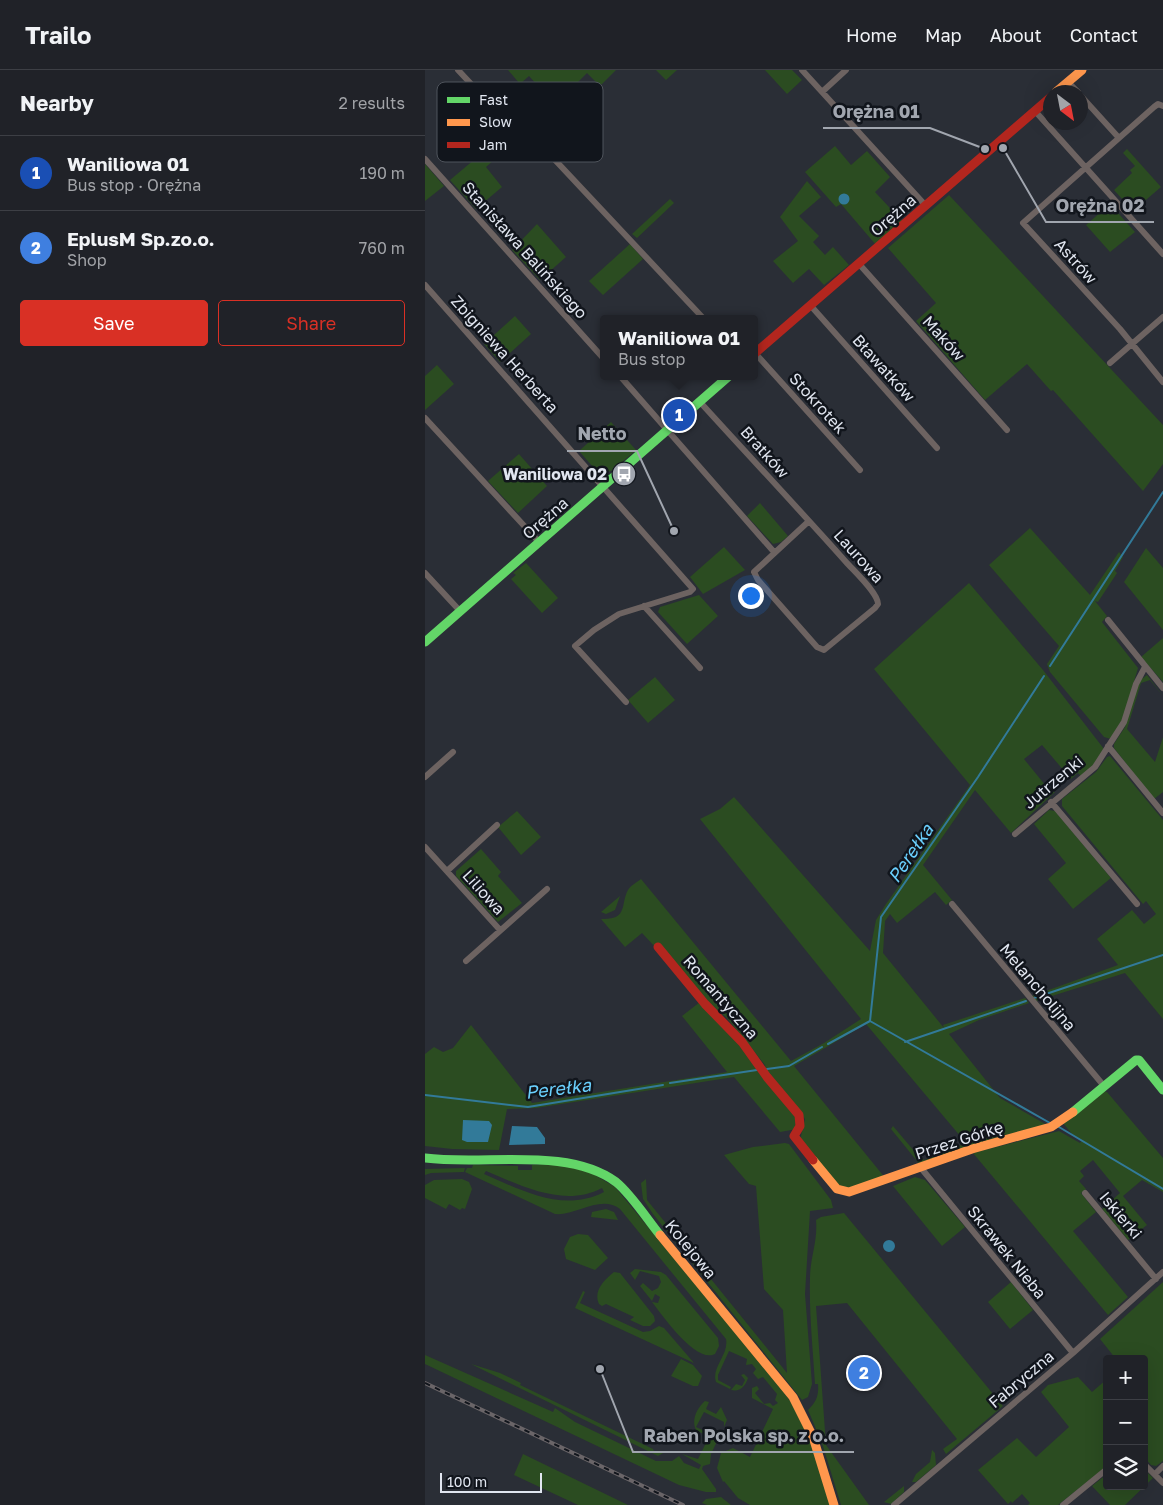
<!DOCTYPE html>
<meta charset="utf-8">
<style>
:root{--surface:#202228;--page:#282a30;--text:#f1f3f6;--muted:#a2a4a8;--line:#3d3f45;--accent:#d93025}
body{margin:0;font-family:"Golos Text",sans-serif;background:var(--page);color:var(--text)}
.controls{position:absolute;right:15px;bottom:15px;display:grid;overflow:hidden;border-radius:5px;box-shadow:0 5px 20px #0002}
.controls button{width:45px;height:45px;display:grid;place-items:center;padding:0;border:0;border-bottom:1px solid var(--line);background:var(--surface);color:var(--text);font:25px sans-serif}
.compass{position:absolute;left:618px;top:15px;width:45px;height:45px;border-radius:50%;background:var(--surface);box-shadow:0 5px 20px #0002;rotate:148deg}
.scale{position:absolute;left:15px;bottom:12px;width:102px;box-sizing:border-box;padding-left:5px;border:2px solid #e1e6f0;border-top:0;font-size:14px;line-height:18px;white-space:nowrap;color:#e1e6f0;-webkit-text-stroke:4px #11151c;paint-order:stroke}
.you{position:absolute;left:325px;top:525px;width:18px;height:18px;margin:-12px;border:4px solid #fff;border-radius:50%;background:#1a73e8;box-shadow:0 0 0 8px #1a73e833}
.badge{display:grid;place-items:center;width:32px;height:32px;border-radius:50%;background:var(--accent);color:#fff;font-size:16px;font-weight:700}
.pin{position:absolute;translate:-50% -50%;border:2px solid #fff;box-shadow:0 1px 5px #0006}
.popup{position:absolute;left:175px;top:245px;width:158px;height:65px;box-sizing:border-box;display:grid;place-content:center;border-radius:5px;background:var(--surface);filter:drop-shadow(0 1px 4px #0005);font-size:16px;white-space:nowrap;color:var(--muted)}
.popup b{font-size:19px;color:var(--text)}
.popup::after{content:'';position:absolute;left:50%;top:100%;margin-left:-10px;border:10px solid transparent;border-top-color:var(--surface)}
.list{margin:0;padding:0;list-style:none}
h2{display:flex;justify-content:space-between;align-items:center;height:65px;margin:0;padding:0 20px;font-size:21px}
h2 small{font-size:16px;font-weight:400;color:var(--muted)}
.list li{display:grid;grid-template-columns:32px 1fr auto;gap:15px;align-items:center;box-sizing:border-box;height:75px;padding:0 20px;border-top:1px solid var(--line)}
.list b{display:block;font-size:19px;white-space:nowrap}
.list p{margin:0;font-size:16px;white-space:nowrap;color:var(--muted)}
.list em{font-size:16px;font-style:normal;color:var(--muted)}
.actions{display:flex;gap:10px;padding:15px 20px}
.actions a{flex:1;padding:11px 0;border:1px solid var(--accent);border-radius:5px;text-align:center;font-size:18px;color:var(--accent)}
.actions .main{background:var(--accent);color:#fff}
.icon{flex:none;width:28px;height:28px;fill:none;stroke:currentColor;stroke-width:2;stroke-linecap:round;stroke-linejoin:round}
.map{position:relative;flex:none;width:738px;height:1435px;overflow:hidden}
header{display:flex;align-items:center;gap:30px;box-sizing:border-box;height:70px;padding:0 25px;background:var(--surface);border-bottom:1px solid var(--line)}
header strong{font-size:24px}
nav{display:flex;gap:28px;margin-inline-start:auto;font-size:18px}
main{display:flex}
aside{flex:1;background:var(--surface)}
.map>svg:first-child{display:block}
</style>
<header>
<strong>Trailo</strong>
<nav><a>Home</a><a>Map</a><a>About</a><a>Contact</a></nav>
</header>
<main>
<aside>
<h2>Nearby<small>2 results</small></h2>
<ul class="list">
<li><span class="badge" style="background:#1a4fb4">1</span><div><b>Waniliowa 01</b><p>Bus stop · Orężna</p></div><em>190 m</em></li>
<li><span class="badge" style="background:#3f7fe0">2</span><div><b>EplusM Sp.zo.o.</b><p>Shop</p></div><em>760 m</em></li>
</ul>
<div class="actions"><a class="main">Save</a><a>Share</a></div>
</aside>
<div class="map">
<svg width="738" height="1435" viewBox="0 0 738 1435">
<rect width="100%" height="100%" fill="#2a2e36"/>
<path fill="#2b4c21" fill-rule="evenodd" d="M83,0H191L175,16L162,3L145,20L164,42L125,75C121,69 123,64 118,57H113L106,64L103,72L100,69L92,70L61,97L77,117L51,139L25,110L81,63L82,55L90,49L99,48L122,26L104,6L95,14Z
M231,0H252L241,10Z
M340,0H367L377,10L362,24Z
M410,76L426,95L442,81L465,107L450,122L478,152L451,175L416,134L411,137L380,102Z
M702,79L736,117L708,141L689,120L707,103L705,100L710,96L698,83Z
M0,94L19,116L0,131Z
M382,111L396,127L374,146L394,166L388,172L400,185L408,177L424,195L399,215L384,199L368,213L348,191L373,171L355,147Z
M524,125L738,355V394L718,421L628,320L626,321L602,294L560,330L491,251L511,233L463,178Z
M245,129L249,133L212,168L207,164Z
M685,134L710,162L685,182L661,155Z
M112,154L141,187L115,210L87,180Z
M205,174L218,189L178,225L164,211Z
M90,246L106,264L75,292L59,274Z
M12,295L29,314L0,340V306Z
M186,352L211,380L188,400L175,405L154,381Z
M94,384L122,416L93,443L63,411Z
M335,433L363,466L356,472L348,474L322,446Z
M605,458L665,525L694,482L698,487L690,501L692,503L673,532L670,531L682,546L677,552L713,598L697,652L686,669L679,667L625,602L622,594L634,576L564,495Z
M299,477L320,500L278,524L265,507Z
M721,478L738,498V560L699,512Z
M101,493L133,528L117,543L86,509L91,505L88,503Z
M544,513L618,600L679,679L666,698L656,706L653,703L646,709L617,675L599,689L625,721L630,722L586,763L550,720L498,795L527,830L521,835L510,822L472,853L465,844L460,851L458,883L519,958L518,955L600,928L604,933L554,950L524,964L575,1028L622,1055L572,1067L517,1088L515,1084L541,1073L441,954L369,996L461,1109L434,1117L415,1118L375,1070L380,1049L341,1003L340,995L302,948L280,930L217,863L200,877L176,849C204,850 195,834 203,820C205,816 212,812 216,809L366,991L399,973L436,949L275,749L295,739L309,727L445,881L451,850L461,834L545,715L449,599Z
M274,525L293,546L262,574L233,542L235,537Z
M738,568V612L716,587Z
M722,605L738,626L725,610L716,613L702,659L730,692L738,667V722L729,729L689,678V674L700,657L713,612Z
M230,607L250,630L223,653L203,630Z
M685,686L738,750V949L700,903L611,931L607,926L693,895L672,869L707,840L719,854L731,844L721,831L718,834L637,736V729L671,702L682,687Z
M624,740L630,741L686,808L648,839L623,809L641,793L609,754Z
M92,741L116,767L96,785L73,757Z
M56,779L76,802L73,806L97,833L73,852L31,806V801Z
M195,826L190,840L181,844L176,842Z
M275,932L326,986L375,1052L372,1059L355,1062L309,1007L111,1038L82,1039L74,1080L27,1079L0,1076V984L9,977L18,982L28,978L46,955L107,1033L302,1002L257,946Z
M678,1021L682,1022L738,1088V1122L717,1110L698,1126L722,1155L703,1170L677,1139L695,1123L668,1090L655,1101L659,1106L654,1111L661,1119L656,1123L671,1142L648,1161L703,1227L683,1245L548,1083L634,1061L655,1073L657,1070L647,1064L638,1053Z
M468,1056L495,1088L500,1090L510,1086L512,1090L496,1096L466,1059Z
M360,1073L364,1074L406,1130L408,1138L385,1141L380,1224L387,1314L383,1327L377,1330L228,1144L218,1129L216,1113L221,1109L222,1130L362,1303L358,1240L339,1219L331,1116L324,1114L299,1085L328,1077Z
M129,1094L163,1101L190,1117L356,1318L368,1335L385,1369L405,1435H325L313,1428L299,1411L298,1412L292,1398L296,1383L308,1378L325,1387L348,1339L327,1328V1318L332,1316L334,1319L330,1323L339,1334L345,1333L348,1336L353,1333L350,1330L352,1324L338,1307L333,1309L328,1303L331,1299L327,1294L321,1295L322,1289L304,1281L293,1305V1310L306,1317L305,1319L291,1312C286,1297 304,1285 301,1269L195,1139C176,1124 151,1146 130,1144L40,1102L42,1098H47L48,1095L93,1096V1100H107V1095ZM61,1101C97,1116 139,1138 177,1118L179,1122C138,1143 98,1121 59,1104Z
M40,1098L39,1102L6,1103L0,1105V1099Z
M490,1107L500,1110L540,1157L517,1176L468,1116Z
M37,1109L44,1112L47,1119L40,1139L37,1138L35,1140L24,1134L21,1139L0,1128V1115L9,1110Z
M181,1139L189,1142L193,1150L166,1147L167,1142Z
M419,1143L578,1336L521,1384L518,1379L532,1369L422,1233L391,1236L401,1375L444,1435H416L397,1373L383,1340C391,1332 394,1326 393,1314H390C388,1279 384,1244 385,1208C385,1188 393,1171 391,1150L396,1147Z
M153,1164L163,1165L183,1188L170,1200L141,1189L139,1179L145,1167Z
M210,1199L236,1202L241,1205L293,1268L294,1276L290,1284C271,1294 238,1246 227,1232L233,1233L235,1227L230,1224L227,1231L215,1216L218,1213L227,1221L233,1218L236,1212L234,1206L215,1201L210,1210L205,1203Z
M189,1202L195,1203L229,1246L230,1251L225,1256H218L205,1250L209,1247L181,1234L177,1236L174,1234C168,1221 179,1210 189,1202Z
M586,1212L608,1240L585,1259L563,1232Z
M738,1212V1391L731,1396L726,1395L719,1387V1289H691L675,1269Z
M158,1221L160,1222L155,1233L218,1262L225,1261L234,1256L239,1258L269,1293L150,1238Z
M0,1285L128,1342L130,1338L150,1352L231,1391H247L254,1386L259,1393L274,1399L276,1395L257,1384L273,1389L284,1367L271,1360C266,1350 272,1338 280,1331L284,1332L281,1339L291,1344L296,1337L302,1350L299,1357V1352L279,1342L271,1357L292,1367L296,1363L286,1384L285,1394L278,1396L277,1399L291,1419V1422H281L254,1415L0,1294Z
M256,1289L268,1295L277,1306L273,1316H268L246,1306Z
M46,1294L75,1303L96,1313L95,1315L228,1379L229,1381L238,1383L233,1386Z
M319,1304L323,1308C320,1317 315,1322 306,1320L311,1314L317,1316L320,1310L316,1305Z
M653,1307L667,1322L682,1309V1396L633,1435H603L605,1433L597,1424L587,1433L586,1431L583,1434L553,1400L592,1368L611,1387L644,1357L616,1322L623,1315Z
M507,1380L510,1383L511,1395L491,1412H487L491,1404L505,1392Z
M98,1384L203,1435H153L89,1405Z
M719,1399L728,1408L700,1435H685L667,1416L682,1404V1416H719Z
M479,1416V1422L466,1434L459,1432Z
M296,1427L306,1435H282L277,1433L281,1429Z"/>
<path fill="#327a99" d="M413.5 129a5.5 5.5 0 1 1 11 0a5.5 5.5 0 1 1-11 0Z
M38,1050L64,1051L67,1055L63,1072H42L37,1070Z
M87,1056L112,1057L120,1068V1074L84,1075Z
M458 1176a6 6 0 1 1 12 0a6 6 0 1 1-12 0Z"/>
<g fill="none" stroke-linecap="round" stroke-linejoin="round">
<path stroke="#327a99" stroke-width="2" d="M625,596L738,422
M609,928L738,885
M445,951L625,1053
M480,972L601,931
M403,974L445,951L456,847L553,707L619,606
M342,999L364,996L397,977
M245,1013L332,1000
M0,1025L103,1037L238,1015
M634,1057L738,1119"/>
<path stroke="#6d6361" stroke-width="6" d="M33,0L62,31L82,48
M377,0L501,136
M643,12L653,22
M397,22L421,0
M656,26L694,68
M738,36L733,34L729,37L598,153L695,259L738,312
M610,41L738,184
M110,65L131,91L279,249
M0,89L179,289
M435,195L582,360
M0,215L268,519L265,522L194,544L169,560L150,576L201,632
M386,236L512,378
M330,283L435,400
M685,293L738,247
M195,306L349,482
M275,332C323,385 373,438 421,492C429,501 453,523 453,534L450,538L399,580L392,577L333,510L329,502L384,451
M0,348L114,472
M0,503L35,541
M219,536L275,598
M683,550L738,618
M683,676L738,743
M0,707L28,682
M626,732L712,834
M590,764L670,697L699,652L711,614L720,597
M0,777L75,860
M22,801L72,755
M527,834L679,1016
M41,891L122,819
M496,1098L648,1283
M660,1123L731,1209
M719,1394L738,1413
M730,1404L738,1396
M469,1435L648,1283L738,1202
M638,1435L682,1399"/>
<path stroke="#63d668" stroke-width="9" d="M0,572L304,306
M648,1042L711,990H714L738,1020
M0,1088C59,1096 142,1076 191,1112C206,1124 222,1149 235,1165"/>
<path stroke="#ff974d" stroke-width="9" d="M631,22L657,0
M388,1090L412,1119L424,1122L547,1079L626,1057L648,1042
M235,1165L368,1327L388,1367L409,1435"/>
<path stroke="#b3261e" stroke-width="9" d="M329,284L626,27
M233,877L280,934L317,972L342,1007L374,1045L375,1056L369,1066L388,1090"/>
<g stroke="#6a6568" stroke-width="4">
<path id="rail" d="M0,1313L258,1435"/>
</g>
<use href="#rail" stroke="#11151c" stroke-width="2" stroke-dasharray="5.5" stroke-linecap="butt"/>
</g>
<defs>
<g id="bus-disc" transform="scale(1.25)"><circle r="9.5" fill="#a1a6af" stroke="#11151c"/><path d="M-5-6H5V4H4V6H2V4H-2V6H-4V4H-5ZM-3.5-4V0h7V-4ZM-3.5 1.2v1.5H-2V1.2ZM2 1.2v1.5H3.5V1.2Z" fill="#fff"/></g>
</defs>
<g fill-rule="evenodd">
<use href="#bus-disc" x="199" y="404"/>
</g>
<g text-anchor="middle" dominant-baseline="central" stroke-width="5" stroke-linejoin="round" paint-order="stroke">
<g font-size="16" fill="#e1e6f0" stroke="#11151c">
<text transform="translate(468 145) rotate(-41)">Orężna</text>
<text transform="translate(100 180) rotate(48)">Stanisława Balińskiego</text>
<text transform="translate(651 191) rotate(48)">Astrów</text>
<text transform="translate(519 268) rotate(48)">Maków</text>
<text transform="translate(80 284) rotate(48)">Zbigniewa Herberta</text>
<text transform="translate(459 298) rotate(48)">Bławatków</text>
<text transform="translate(393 333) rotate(48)">Stokrotek</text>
<text transform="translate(340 382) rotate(48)">Bratków</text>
<text transform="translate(120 448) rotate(-41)">Orężna</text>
<text transform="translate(434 486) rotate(48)">Laurowa</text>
<text transform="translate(628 712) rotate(-40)">Jutrzenki</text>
<text transform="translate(59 822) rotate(48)">Liliowa</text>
<text transform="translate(613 917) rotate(50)">Melancholijna</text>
<text transform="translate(296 927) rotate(49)">Romantyczna</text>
<text transform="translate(534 1070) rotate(-18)">Przez Górkę</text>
<text transform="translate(696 1145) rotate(50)">Iskierki</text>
<text transform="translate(266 1179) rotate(51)">Kolejowa</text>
<text transform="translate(582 1182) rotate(51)">Skrawek Nieba</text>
<text transform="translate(596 1309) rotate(-40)">Fabryczna</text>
</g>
<g font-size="16" font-weight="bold" fill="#e1e6f0" stroke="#11151c" text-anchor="end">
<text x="182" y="404">Waniliowa 02</text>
</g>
<g font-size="18" font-style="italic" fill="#6ad0fe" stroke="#11151c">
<text transform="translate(485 783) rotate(-56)">Perełka</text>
<text transform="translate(133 1018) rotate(-7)">Perełka</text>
</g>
</g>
<rect x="12" y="12" width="166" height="80" rx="8" fill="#11151c" stroke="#4f545c" stroke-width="1"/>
<rect x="22" y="27" width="23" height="6" fill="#63d668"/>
<rect x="22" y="49" width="23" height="7" fill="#ff974d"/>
<rect x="22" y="72" width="23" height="6" fill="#b3261e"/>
<g font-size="14" fill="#e1e6f0">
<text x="54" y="35">Fast</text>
<text x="54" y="57">Slow</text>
<text x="54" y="80">Jam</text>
</g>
<path fill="none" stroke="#a1a6af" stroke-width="2" d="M560 79L505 58H398M578 78L621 152H729M249 461L212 381H142M175 1299L208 1382H429"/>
<g fill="#a1a6af" stroke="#11151c" stroke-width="2">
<circle cx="560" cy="79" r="5"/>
<circle cx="578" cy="78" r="5"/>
<circle cx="249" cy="461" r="5"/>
<circle cx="175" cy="1299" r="5"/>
</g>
<g font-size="18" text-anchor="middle" font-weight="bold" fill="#a1a6af" stroke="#11151c" stroke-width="5" stroke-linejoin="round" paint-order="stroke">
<text x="451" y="48">Orężna 01</text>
<text x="675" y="142">Orężna 02</text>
<text x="177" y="370">Netto</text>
<text x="319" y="1372">Raben Polska sp. z o.o.</text>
</g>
</svg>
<div class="controls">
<button>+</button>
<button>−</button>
<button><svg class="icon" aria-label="layers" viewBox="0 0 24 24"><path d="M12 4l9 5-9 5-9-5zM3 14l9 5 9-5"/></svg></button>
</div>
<svg class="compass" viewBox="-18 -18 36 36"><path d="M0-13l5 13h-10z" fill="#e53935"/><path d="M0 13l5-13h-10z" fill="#a2a4a8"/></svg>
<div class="scale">100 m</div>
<div class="you"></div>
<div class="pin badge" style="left:254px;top:345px;background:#1a4fb4">1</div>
<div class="popup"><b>Waniliowa 01</b>Bus stop</div>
<div class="pin badge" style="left:439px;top:1303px;background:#3f7fe0">2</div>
</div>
</main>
